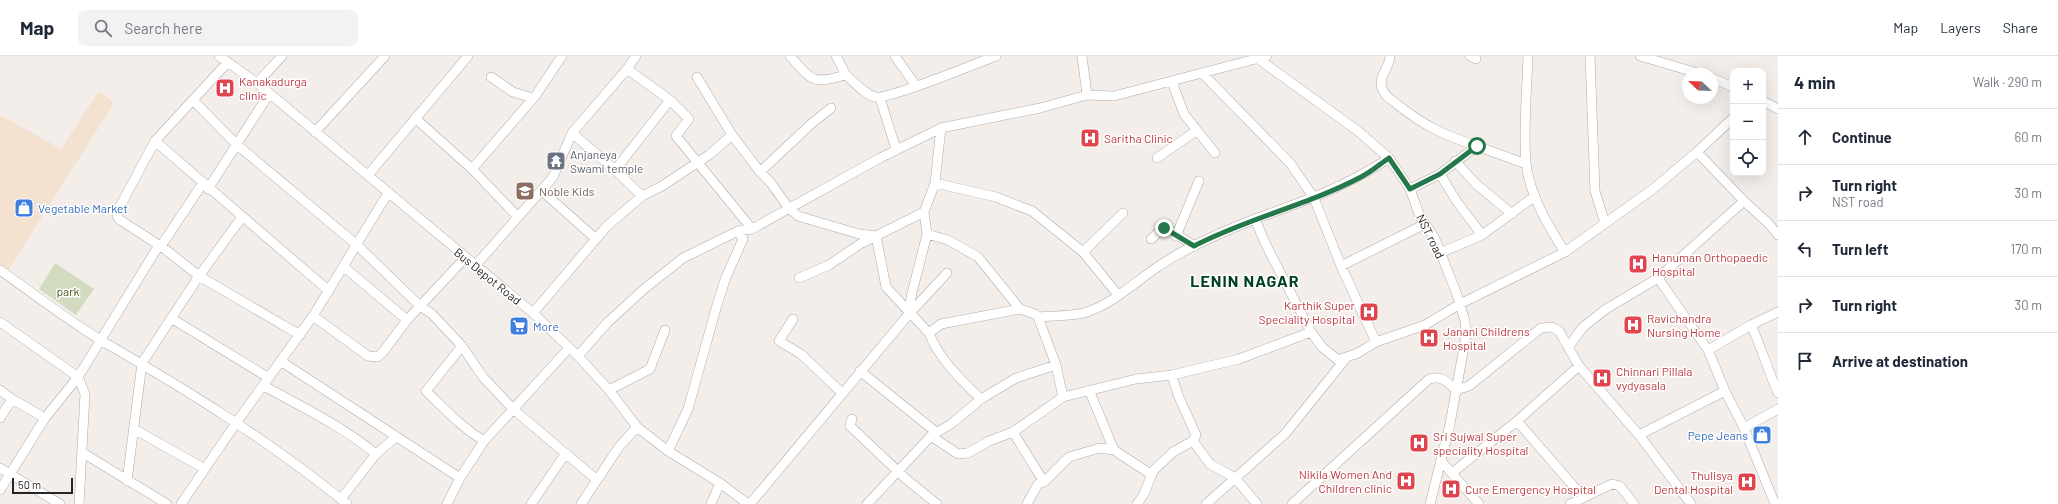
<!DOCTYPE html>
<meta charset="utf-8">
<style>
:root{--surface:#fff;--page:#f2f2f3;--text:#1f2937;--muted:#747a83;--line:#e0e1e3}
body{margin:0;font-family:Barlow,sans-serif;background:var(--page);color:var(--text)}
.controls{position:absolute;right:12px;top:12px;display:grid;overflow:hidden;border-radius:8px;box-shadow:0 4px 16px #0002}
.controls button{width:36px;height:36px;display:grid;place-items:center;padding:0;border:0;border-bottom:1px solid var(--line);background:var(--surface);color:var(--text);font:20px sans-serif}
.compass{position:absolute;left:1682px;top:12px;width:36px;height:36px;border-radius:50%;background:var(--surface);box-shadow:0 4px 16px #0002;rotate:293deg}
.scale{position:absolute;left:12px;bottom:10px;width:61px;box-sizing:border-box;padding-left:4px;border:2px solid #282625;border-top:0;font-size:11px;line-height:14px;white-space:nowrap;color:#282625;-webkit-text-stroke:3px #fff;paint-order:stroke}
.stop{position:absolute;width:12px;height:12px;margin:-9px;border:3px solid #24784a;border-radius:50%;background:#fff}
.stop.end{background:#24784a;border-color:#fff;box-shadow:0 1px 4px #0008}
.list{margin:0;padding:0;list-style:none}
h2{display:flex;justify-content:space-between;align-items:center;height:52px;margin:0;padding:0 16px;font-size:17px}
h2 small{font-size:13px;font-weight:400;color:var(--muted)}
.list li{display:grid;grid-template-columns:26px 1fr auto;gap:12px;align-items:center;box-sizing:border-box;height:56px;padding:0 16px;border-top:1px solid var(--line)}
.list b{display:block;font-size:15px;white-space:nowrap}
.list p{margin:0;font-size:13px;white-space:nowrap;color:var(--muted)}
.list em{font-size:13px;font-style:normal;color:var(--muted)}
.icon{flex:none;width:22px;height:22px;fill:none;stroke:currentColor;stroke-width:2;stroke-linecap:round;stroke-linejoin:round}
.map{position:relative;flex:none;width:1778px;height:448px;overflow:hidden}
header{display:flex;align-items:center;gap:24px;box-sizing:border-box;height:56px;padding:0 20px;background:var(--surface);border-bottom:1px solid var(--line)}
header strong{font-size:19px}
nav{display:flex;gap:22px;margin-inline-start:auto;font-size:14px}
.search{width:280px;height:36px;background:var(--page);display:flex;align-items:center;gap:10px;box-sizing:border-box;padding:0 14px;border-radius:8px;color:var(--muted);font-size:15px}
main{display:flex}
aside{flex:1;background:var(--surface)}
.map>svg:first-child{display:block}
</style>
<header>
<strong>Map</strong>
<div class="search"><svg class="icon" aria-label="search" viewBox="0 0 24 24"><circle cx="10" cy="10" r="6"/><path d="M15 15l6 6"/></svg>Search here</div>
<nav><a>Map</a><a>Layers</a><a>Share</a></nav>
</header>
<main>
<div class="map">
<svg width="1778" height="448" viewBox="0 0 1778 448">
<rect width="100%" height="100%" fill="#f4eeeb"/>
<path fill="#f4e2d1" d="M99,35L114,47L7,216L0,211V59L61,93Z"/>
<path fill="#d2dbbf" d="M55,207L94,233L76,259L39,233Z"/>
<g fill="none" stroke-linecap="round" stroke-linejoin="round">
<g stroke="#b1aba8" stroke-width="10">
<path id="minor" d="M219,0L257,27L533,257L578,300L609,334L637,371L668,395L720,427L748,448
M790,0C813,26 812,28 846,19C854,26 864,38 875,41C888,44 977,7 996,0
M836,0L846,19
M895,0L916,30
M1082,0L1087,39
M1390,0C1390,11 1378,20 1382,32C1384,40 1392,44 1398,49C1426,71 1444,79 1477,90
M1470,0L1476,3
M1528,0C1527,35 1523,72 1526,107C1529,137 1549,172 1565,196
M1590,0L1595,135L1603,161L1606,166
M1640,0L1701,18
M1257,2L1358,75L1389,102L1410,133L1419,158L1435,183L1456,236L1465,265L1466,280L1450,368L1430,448
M627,13L670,44L689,63L676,80L752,173
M1202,17L1290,107L1314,142L1341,210L1376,286
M491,21L513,36L533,42
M697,21L732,79L760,116L771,127L788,151L798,160L859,178L876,180L886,231L929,277L941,268L1020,253L1035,258L1038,261L1056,309L1063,341
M1712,22L1733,31
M1172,26L1184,58L1215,97
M257,27L282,0
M880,42L896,93
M193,44L236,88L357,189L420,250L432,258L462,290L426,335C445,353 461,371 484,385
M1763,45L1778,53
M415,62L472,113L517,160
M315,76L385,0
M572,77L615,114L642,140
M155,85L329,235
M1697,96L1744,145L1658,222L1708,294L1725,335L1744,372L1775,448
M1157,102L1196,75
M1455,105L1476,128L1512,158
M472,113L536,39L562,0
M615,114L670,44
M760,116L811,68L831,52
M1440,118L1457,146L1482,179
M368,119L468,0
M935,127L996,141L1032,155L1083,196L1118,239
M208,133L269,38
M1410,133L1440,118L1477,90L1526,108
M542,135L596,183
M1744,145L1769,168L1778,179
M1255,163C1304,145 1346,131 1389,102
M927,178L948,184L978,201L1020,253
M1176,180L1199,125
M1151,183L1164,171L1195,190
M159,189L120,164L117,160L118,154L155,85L228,6
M161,190L199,220L300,279
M1083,196L1123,157
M1440,197L1482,179L1535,140
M475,210L553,121L572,77L627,13L636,0
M1341,210L1425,168
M344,211L407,264
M0,214C34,238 67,264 102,285C187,334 271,386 347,448
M799,222L829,209L860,188L924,156
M533,257L607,170L642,140L662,130L709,99L732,79
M909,258L947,217
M313,260L368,300L377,301L383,296L407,264L465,202
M1038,261C1051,260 1075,260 1087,256C1114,247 1136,225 1159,210C1189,190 1222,176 1255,163L1266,189L1311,276L1322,291L1338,304L1358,297L1376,286L1425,269L1460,248L1565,196L1653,133L1697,96L1733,62
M171,262L269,322
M793,263L779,285L801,298L842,337
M0,266L78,321L45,362L0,434
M1751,269C1761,291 1768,314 1778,337
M929,277C939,303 961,324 981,343
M462,290L483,321L513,353L597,424
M1569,290L1583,271L1606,253L1658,222
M1708,294L1751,269L1778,256
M578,300L607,267L644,233L683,202L738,175L752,173L880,102L941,72L1040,52L1087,39L1114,40L1267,0
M282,306L460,422
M860,315L936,376
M264,330C302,351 342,370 376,398
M0,334L12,343L45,362
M609,334L650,313L665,274
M1089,334L1114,394L1152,419
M0,362L12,343
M852,363L850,370L906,423L937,448
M1517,365L1583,441
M1744,372L1778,353
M134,373L205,413
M1013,376L1044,426
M1639,379L1725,335
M931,380L958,398L968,397L989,385L1013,376L1063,341L1136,323L1172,319L1239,303L1311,276
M1193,385L1210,408L1235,422L1257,448
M668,395L688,353L717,249L726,221L743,183L738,175
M83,397L167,448
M1442,406L1479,448
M0,412L60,448
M1452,417L1517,365L1579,310
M127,425L142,307L199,220L242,161
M341,443L376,398L396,381
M79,448L85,338L78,321L159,189L161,190L203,127
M181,448L236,367L313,260L388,137
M447,448L460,422L484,385L569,292
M531,448L566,397
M581,448L619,391L637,371
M711,448L720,427
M750,448L909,258L911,241L927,178L924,156L935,127L941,72
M867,448L931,380L951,368L981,343L1016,322L1056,309
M1027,448L1038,428L1044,426L1069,401L1100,392L1114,394
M1137,448L1144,438L1153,415L1173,396L1193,385L1196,379L1178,339L1172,319
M1206,448L1285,378L1347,301
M1292,448L1429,323C1442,319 1447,326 1456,334L1469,330L1541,272L1552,271L1559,275L1579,310L1639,379L1691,448
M1570,448L1612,428L1620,430L1634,448"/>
</g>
<use href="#minor" stroke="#fff" stroke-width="9"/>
</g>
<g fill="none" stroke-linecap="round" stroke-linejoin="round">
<path stroke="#24784a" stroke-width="5" d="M1164,172L1194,190C1248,162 1308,149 1361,121C1371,116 1380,108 1389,102L1410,133L1440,118L1477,90"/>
</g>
<defs>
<g id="hospital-square" transform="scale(1)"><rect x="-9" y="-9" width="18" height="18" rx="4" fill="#e0444e" stroke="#fff"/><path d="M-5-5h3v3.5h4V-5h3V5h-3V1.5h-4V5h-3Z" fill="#fff"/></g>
<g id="temple-square" transform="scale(1)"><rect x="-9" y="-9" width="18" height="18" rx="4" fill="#6b7280" stroke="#fff"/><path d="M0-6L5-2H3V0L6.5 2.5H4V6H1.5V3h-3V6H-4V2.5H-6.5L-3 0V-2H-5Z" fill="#fff"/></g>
<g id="school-square" transform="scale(1)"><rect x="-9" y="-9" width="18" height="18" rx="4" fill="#8d6e63" stroke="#fff"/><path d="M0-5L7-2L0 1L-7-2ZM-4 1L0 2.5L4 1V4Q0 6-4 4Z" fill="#fff"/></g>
<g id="shop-square" transform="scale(1)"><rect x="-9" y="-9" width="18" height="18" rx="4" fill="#3f7fe0" stroke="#fff"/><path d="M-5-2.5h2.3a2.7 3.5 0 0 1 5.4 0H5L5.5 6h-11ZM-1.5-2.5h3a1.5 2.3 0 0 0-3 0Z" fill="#fff"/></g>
<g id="supermarket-square" transform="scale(1)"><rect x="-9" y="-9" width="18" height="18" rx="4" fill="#3f7fe0" stroke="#fff"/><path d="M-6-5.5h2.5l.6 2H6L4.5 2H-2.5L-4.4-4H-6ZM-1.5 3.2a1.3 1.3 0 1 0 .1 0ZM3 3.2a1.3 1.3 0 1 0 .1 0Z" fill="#fff"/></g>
</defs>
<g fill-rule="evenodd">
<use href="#hospital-square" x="225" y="32"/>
<use href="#hospital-square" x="1090" y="82"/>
<use href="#temple-square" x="556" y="105"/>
<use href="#school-square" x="525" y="135"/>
<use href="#shop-square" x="24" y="152"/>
<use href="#hospital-square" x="1638" y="208"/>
<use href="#hospital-square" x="1369" y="256"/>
<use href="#hospital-square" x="1633" y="269"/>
<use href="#supermarket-square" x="519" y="270"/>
<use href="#hospital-square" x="1429" y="282"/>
<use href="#hospital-square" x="1602" y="322"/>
<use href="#shop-square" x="1762" y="379"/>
<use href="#hospital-square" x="1419" y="387"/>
<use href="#hospital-square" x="1406" y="425"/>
<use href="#hospital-square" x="1747" y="426"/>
<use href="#hospital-square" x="1451" y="433"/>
</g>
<g text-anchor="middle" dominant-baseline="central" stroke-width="3" stroke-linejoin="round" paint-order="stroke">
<g font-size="12" fill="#be3a42" stroke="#fff" text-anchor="start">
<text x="239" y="25">Kanakadurga<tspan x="239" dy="14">clinic</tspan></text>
<text x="1104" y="82">Saritha Clinic</text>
<text x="1652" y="201">Hanuman Orthopaedic<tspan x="1652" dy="14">Hospital</tspan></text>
<text x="1355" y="249" text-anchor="end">Karthik Super<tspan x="1355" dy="14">Speciality Hospital</tspan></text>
<text x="1647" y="262">Ravichandra<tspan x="1647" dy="14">Nursing Home</tspan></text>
<text x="1443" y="275">Janani Childrens<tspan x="1443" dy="14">Hospital</tspan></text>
<text x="1616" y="315">Chinnari Pillala<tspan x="1616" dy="14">vydyasala</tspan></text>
<text x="1433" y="380">Sri Sujwal Super<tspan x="1433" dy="14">speciality Hospital</tspan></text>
<text x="1392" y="418" text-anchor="end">Nikila Women And<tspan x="1392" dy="14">Children clinic</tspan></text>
<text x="1733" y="419" text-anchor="end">Thulisya<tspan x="1733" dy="14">Dental Hospital</tspan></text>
<text x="1465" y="433">Cure Emergency Hospital</text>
</g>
<g font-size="12" fill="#5b616d" stroke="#fff" text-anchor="start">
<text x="570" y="98">Anjaneya<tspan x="570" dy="14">Swami temple</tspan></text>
</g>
<g font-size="12" fill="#785e54" stroke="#fff" text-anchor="start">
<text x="539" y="135">Noble Kids</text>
</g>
<g font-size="12" fill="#366cbe" stroke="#fff" text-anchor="start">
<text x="38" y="152">Vegetable Market</text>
<text x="533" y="270">More</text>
<text x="1748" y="379" text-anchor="end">Pepe Jeans</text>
</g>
<g font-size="12" fill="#282625" stroke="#fff">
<text transform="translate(1431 180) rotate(64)">NST road</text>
<text transform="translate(488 220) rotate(39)">Bus Depot Road</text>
</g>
<g font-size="12" fill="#445310" stroke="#fff">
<text x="68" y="235">park</text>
</g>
<g font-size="16" font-weight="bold" letter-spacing="1" fill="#014022" stroke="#fff">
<text x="1245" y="224">LENIN NAGAR</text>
</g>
</g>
</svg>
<div class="controls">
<button>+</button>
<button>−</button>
<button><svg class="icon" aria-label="locate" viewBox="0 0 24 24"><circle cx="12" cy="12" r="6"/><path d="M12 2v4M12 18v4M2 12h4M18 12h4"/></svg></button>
</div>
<svg class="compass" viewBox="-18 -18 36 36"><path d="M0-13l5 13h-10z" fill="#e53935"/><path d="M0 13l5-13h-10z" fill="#747a83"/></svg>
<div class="scale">50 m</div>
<div class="stop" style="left:1477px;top:90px"></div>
<div class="stop end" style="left:1164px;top:172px"></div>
</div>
<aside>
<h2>4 min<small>Walk · 290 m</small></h2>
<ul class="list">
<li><svg class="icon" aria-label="ahead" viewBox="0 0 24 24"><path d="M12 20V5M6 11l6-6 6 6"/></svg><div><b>Continue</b></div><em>60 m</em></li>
<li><svg class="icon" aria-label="right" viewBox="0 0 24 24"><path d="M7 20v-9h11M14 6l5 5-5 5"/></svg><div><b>Turn right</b><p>NST road</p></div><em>30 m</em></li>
<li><svg class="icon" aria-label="left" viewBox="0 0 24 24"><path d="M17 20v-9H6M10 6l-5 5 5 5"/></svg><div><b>Turn left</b></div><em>170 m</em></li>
<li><svg class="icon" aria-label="right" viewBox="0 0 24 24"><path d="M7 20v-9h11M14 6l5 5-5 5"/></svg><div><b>Turn right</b></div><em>30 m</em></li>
<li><svg class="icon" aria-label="arrive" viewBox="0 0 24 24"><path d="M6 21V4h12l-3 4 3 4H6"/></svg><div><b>Arrive at destination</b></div></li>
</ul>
</aside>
</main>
